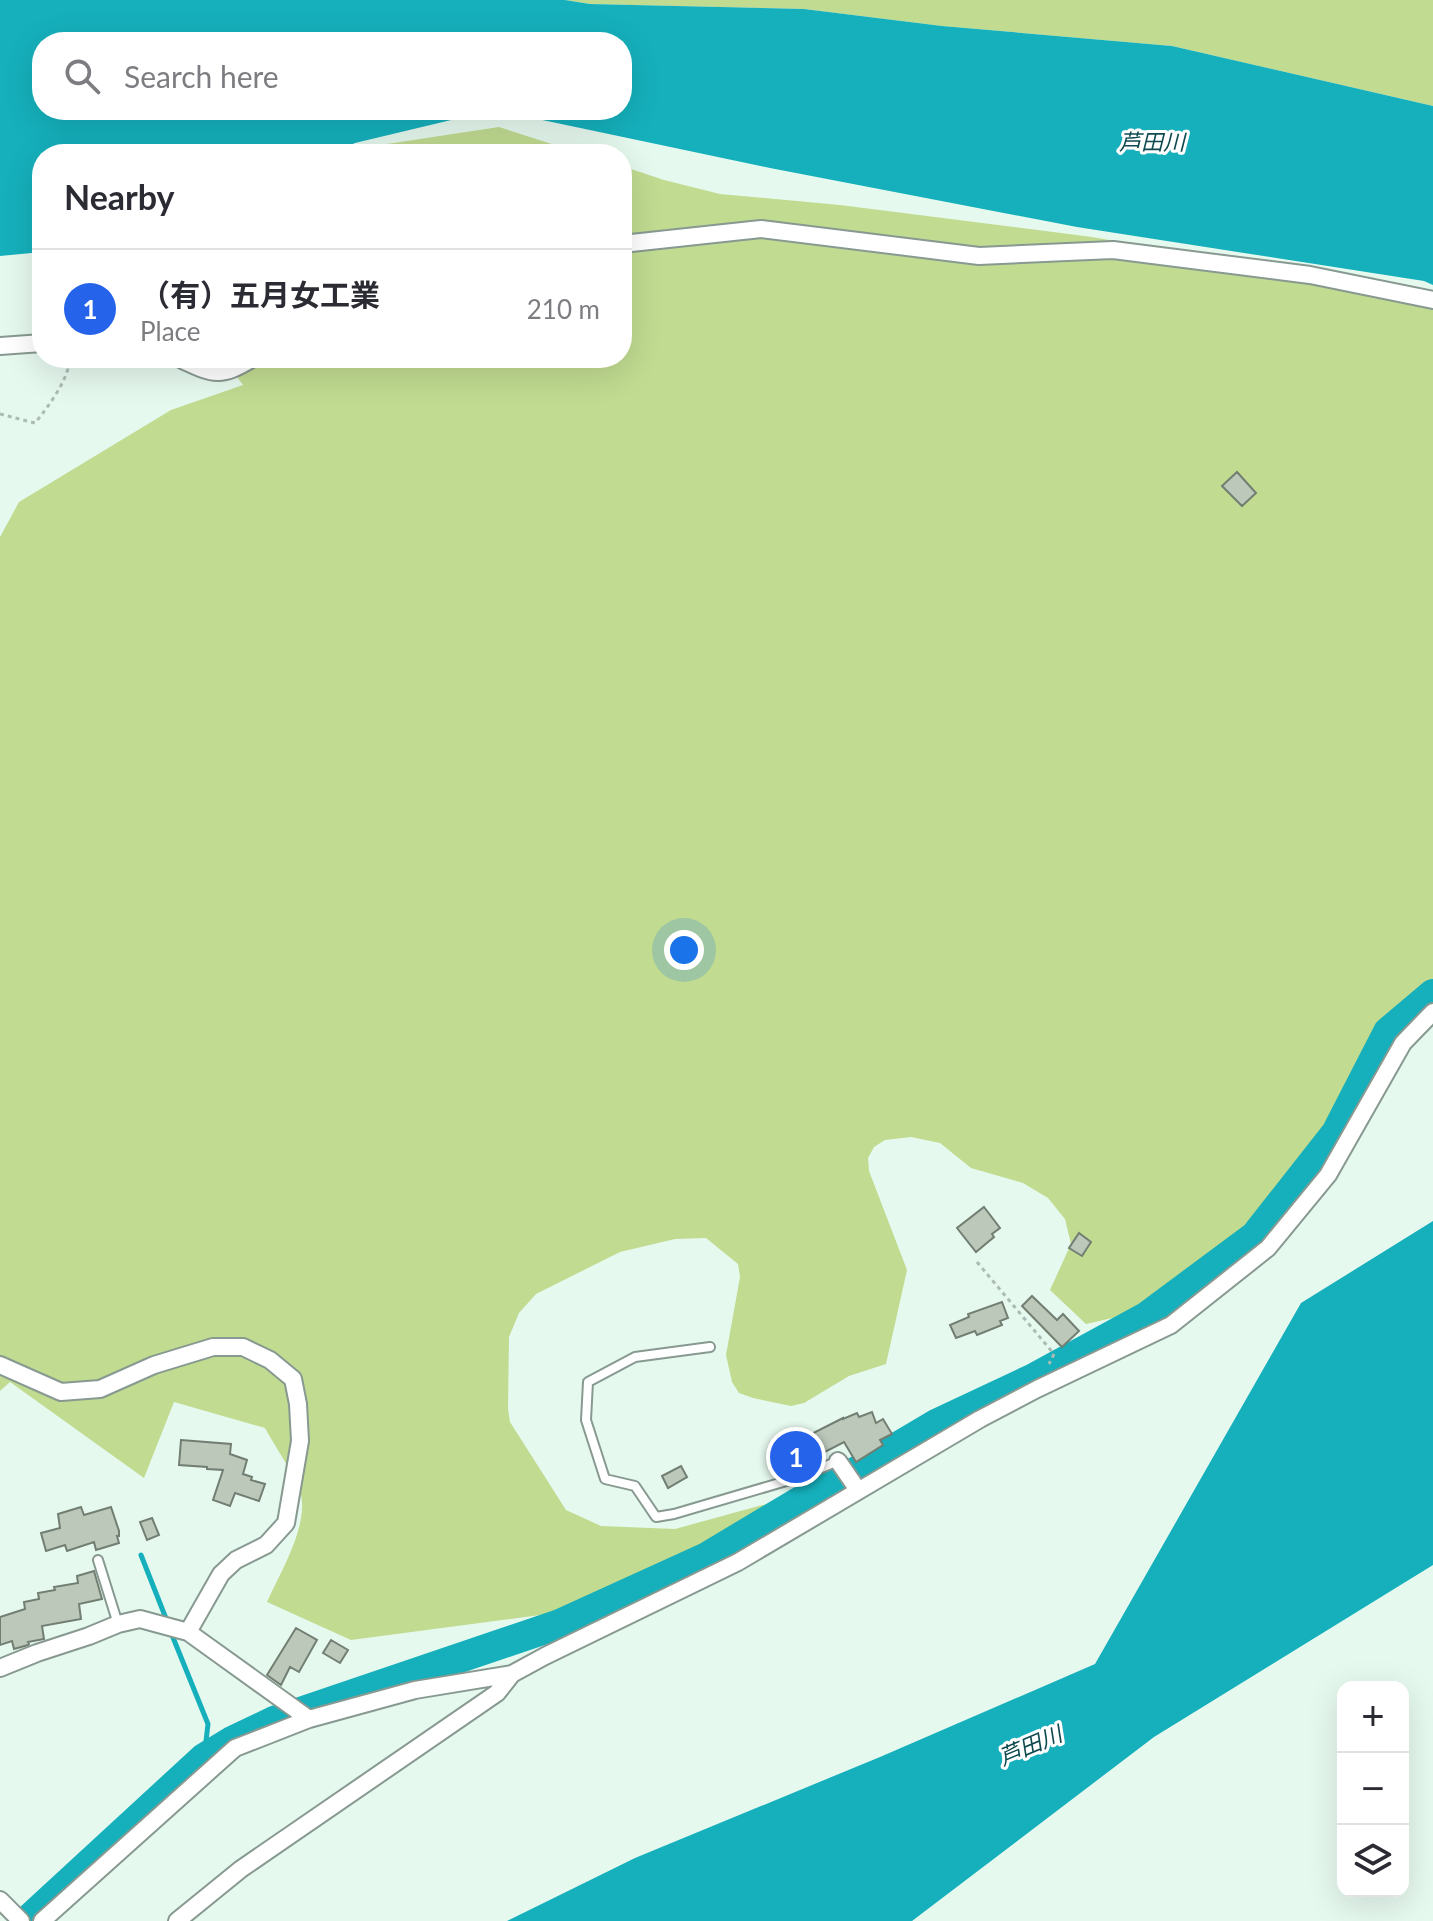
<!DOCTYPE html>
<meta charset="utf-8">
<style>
:root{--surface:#fff;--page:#f2f2f3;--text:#2b2b33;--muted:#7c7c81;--line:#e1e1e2;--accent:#2563eb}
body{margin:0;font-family:Lato,"Noto Sans JP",sans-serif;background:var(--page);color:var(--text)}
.controls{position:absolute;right:24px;bottom:24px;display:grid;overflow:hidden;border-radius:16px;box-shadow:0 8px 32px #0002}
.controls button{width:72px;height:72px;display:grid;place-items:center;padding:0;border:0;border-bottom:2px solid var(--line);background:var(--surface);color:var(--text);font:40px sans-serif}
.you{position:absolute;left:684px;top:950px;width:28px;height:28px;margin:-20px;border:6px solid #fff;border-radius:50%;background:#1a73e8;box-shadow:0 0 0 12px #1a73e833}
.badge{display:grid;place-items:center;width:52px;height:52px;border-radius:50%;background:var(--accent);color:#fff;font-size:26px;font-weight:700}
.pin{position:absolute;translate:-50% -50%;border:4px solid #fff;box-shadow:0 2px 8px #0006}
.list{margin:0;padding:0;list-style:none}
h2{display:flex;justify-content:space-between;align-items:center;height:104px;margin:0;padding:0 32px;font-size:34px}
h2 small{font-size:26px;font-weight:400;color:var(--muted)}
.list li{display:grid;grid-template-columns:52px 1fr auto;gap:24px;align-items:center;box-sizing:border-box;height:120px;padding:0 32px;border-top:2px solid var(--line)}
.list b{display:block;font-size:30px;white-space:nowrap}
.list p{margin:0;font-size:26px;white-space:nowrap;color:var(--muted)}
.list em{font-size:26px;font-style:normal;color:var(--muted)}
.icon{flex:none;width:44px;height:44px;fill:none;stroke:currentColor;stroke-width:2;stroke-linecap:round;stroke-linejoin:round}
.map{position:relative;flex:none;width:1433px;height:1921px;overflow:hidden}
.search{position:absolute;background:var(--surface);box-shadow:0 8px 32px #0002;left:32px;top:32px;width:600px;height:88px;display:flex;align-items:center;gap:20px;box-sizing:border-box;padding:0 28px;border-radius:32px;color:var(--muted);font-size:30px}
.panel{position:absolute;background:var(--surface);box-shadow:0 8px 32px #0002;left:32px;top:144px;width:600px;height:224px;border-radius:32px}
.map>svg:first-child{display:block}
</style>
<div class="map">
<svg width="1433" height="1921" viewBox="0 0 1433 1921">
<rect width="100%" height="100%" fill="#e6f9ef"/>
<path fill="#c1db91" d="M565,0H1433V106L1172,46L942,26L804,9L590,4Z
M499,127L583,154H353L367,147Z
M622,166L664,180L720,194L840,205L1092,237L1425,295L1433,299V990L1391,1022L1306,1165L1263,1221L1121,1316L1086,1324L1050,1290L1071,1244L1065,1219L1048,1198L1023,1183L971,1168L940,1143L911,1137L885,1140L874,1147L868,1158L869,1171L907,1270L886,1364L849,1376L804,1403L791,1406L753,1398L739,1393L732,1382L726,1355L740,1277L738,1264L706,1238L675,1239L620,1252L536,1294L519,1313L509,1337L508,1409L510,1422L566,1510L601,1526L675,1529L799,1495L808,1516L556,1613L351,1640L267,1602C280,1573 308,1527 301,1495C297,1478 274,1445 265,1428L174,1402L144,1478L10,1382L0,1391V537L19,502L171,410L243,385L223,358H622Z"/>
<path fill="#15b0bc" d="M0,0H565L590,4L804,9L942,26L1172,46L1433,106V285L1424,281L1077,227L770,168L495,110H622V42H42V110H493L355,143L330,154H42V252L0,256Z
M1433,1221V1565L1154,1737L912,1921H507L635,1858L880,1757L1095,1664L1301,1303Z"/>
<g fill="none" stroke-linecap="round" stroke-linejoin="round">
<path stroke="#15b0bc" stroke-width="5" d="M141,1555L167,1621
M170,1630L208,1724L204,1758"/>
<path stroke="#15b0bc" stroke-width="30" d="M27,1921L204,1758L232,1741L274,1721L560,1624L705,1558L797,1503L835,1484L938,1423L1034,1378L1146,1317L1255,1236L1336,1133L1388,1032L1433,994"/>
</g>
<path fill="#bbc8ba" stroke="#727e72" stroke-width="2" d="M1237,472L1256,493L1242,506L1222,486Z
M984,1207L1000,1228L992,1234L994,1237L976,1252L957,1228Z
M1079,1233L1091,1242L1082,1256L1069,1248Z
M1032,1296L1057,1320L1063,1314L1079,1331L1062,1347L1022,1306Z
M1002,1302L1008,1318L1000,1321L1002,1325L977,1335L975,1331L956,1338L950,1325L969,1317L968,1314Z
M872,1412L876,1423L883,1419L892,1434L880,1440L883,1445L856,1462L844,1442L786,1472L771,1443L790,1434L794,1443L843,1418V1419L857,1413L859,1417Z
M181,1440L231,1444L230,1454L247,1460L243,1474L252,1477L251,1480L265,1484L259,1501L235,1493L230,1506L213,1500L223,1470L207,1469V1467L179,1465Z
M681,1466L687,1477L668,1488L662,1476Z
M81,1507L84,1515L111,1507L119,1531V1536H117L119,1543L96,1550L94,1542L67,1551L65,1545L46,1551L41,1533L60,1528L58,1514Z
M152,1518L159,1535L147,1540L140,1522Z
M94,1571L102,1599L79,1604L81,1619L42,1626L44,1639L28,1642L29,1644L28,1645L14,1649L12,1641L0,1645V1617L25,1609L24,1602L39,1599L38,1593L55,1590L54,1587L78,1583L77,1576Z
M296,1628L317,1640L299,1672L290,1667L281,1685L267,1675Z
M331,1640L348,1650L340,1663L323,1653Z"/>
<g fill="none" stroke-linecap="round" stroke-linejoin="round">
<g stroke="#879990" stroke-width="12">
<path id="service" d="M710,1347L635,1357L588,1382L586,1420L605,1479L635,1486L656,1517L674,1514L800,1477L838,1461
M98,1560L118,1624"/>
</g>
<g stroke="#879990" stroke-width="20">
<path id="minor" d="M622,244L761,229L979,256L1113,250L1310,275L1433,300
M0,346L42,343
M178,358C213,374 219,379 253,358
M0,1365L61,1392L100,1389L154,1365L213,1347H243L270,1360L293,1379L298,1404L300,1441L286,1523L266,1545L236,1560L221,1574L188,1632
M838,1461L858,1490
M0,1668L37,1653L89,1636L118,1624L140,1619L188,1632L309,1719
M0,1900L21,1921
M42,1921L235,1748L309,1719L415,1690L512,1674
M177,1921L241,1869L497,1693L512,1674L545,1656L738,1562L980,1419L1037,1389L1171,1325L1268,1248L1328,1175L1403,1043L1433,1012"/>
</g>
<path stroke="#acbcb4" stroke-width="3" stroke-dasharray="4 4" stroke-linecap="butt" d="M0,414L35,423C48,407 69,379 70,358
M977,1262L1054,1354L1049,1364"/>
<use href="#service" stroke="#fff" stroke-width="8"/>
<use href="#minor" stroke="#fff" stroke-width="16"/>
</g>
<g text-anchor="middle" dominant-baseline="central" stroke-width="6" stroke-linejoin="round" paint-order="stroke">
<g font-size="22" font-style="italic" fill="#0e4a4f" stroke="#fff">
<text x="1152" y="141">芦田川</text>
<text transform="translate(1030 1745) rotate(-23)">芦田川</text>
</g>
</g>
</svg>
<div class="controls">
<button>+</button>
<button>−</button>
<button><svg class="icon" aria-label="layers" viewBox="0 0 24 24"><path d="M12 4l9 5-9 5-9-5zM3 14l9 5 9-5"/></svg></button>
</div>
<div class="you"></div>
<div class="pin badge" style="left:796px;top:1457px">1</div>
<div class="search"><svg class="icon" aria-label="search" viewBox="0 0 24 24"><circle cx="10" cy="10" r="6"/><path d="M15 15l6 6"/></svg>Search here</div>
<section class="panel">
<h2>Nearby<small></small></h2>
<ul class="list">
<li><span class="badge">1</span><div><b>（有）五月女工業</b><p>Place</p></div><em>210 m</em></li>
</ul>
</section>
</div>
